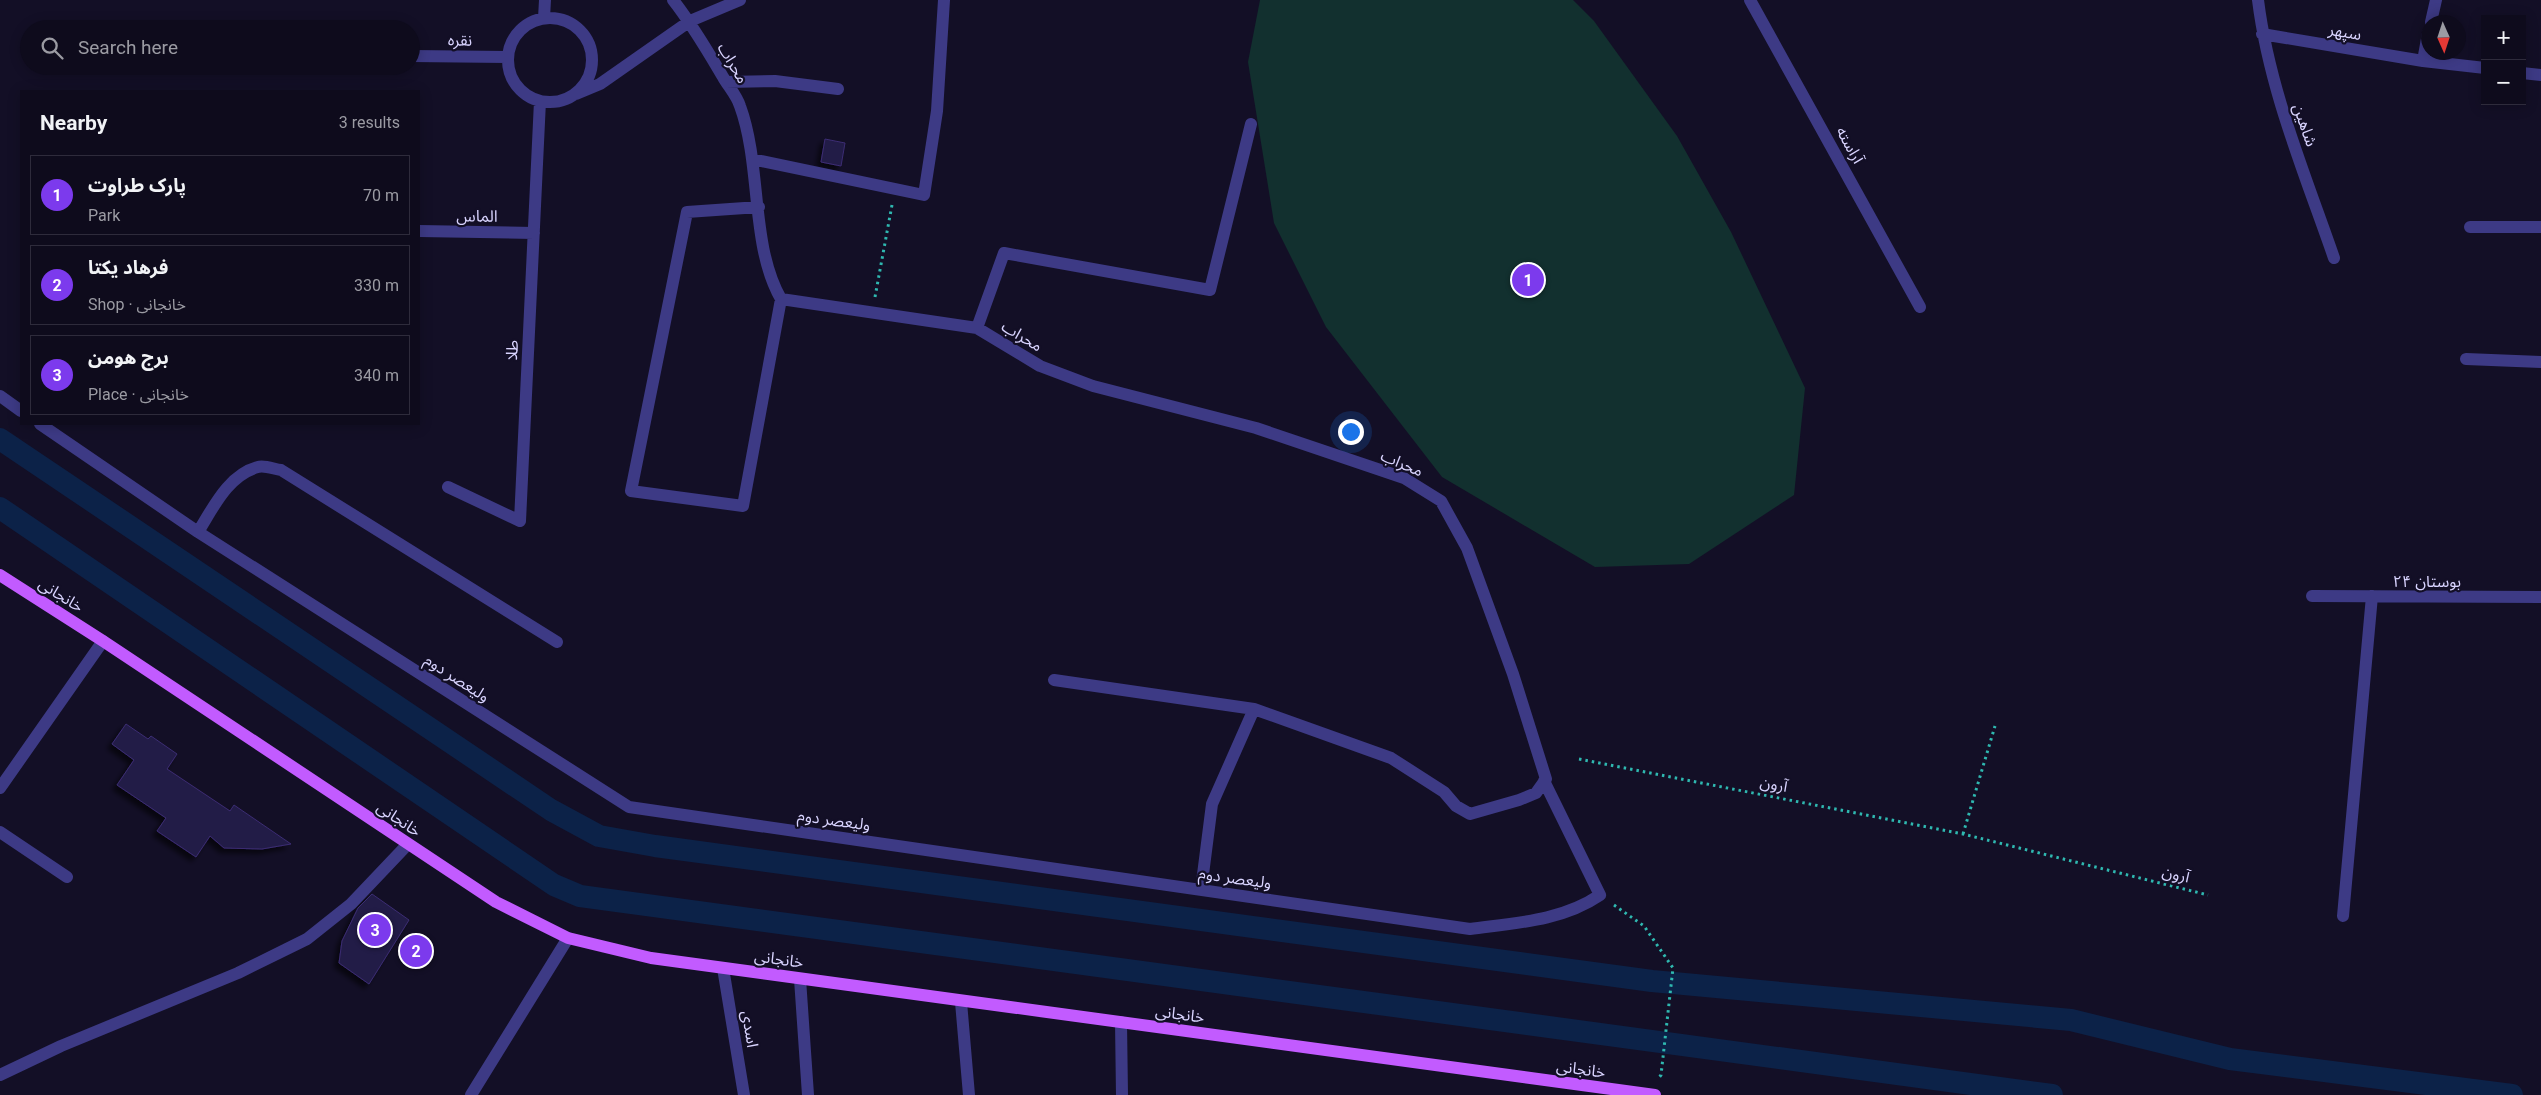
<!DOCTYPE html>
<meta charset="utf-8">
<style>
:root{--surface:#0e0b1c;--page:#171425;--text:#f1f3f6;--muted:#9b9ba3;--line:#2e2b3b;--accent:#7c3aed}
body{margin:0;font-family:Roboto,"Noto Sans Arabic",sans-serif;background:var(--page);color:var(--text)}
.controls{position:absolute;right:15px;top:15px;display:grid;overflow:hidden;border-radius:0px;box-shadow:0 2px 12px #0003}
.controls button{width:45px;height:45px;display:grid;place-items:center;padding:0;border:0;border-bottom:1px solid var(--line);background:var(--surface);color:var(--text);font:25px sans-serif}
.compass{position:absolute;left:2421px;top:15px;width:45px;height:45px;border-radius:50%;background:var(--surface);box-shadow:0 2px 12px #0003;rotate:177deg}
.you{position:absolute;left:1350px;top:431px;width:18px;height:18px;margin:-12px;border:4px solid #fff;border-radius:50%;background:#1a73e8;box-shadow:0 0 0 8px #1a73e833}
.badge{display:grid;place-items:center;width:32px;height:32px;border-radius:50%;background:var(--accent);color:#fff;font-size:16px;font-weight:700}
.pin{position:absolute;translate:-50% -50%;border:2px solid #fff;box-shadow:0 1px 5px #0006}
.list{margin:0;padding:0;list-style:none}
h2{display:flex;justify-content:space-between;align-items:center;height:65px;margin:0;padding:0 20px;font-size:21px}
h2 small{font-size:16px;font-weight:400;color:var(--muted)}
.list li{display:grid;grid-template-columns:32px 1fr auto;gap:15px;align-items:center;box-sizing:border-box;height:80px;margin:0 10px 10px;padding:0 10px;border:1px solid var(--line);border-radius:0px}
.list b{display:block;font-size:19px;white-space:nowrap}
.list p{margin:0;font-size:16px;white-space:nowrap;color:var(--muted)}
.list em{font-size:16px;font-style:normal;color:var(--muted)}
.icon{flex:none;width:28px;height:28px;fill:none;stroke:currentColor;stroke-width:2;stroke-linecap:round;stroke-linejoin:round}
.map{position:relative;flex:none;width:2541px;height:1095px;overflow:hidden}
.search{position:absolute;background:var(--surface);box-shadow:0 2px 12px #0003;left:20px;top:20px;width:400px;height:55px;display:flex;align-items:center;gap:12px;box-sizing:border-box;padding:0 18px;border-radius:28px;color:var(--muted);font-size:19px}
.panel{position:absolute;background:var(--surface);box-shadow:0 2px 12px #0003;left:20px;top:90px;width:400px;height:335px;border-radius:0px}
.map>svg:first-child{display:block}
</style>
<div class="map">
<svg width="2541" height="1095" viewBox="0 0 2541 1095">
<defs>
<filter id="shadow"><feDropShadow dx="-4.5" dy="4.5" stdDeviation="2.5" flood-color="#0009"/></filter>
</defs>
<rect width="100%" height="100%" fill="#130f26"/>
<path fill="#12302f" d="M1260,0H1573L1594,21L1677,136L1731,232L1805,388L1794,495L1689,564L1595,567L1442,477L1326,327L1274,223L1248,62Z"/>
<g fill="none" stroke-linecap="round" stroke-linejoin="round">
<path stroke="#0c2248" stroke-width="22" d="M0,439L551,810L599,836L655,846L1652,981L2071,1020L2230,1059L2512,1095
M0,508L554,885L580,896L2052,1095"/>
</g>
<path fill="#241b47" stroke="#3b2d73" filter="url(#shadow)" d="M825,139L845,143L841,166L821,162Z
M126,724L148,739L151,736L177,754L167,769L230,811L234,805L291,844L262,849L224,848L210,836L196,857L157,831L166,818L117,785L134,760L112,744Z
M372,894L409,920L369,984L339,963L342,941L358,908Z"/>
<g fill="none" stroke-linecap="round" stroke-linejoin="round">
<path stroke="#2fb8b0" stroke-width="3" stroke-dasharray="2.5 4" stroke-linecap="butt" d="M875,297L892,205
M1579,759L1963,834L2208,895
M1963,834L1995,726
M1614,905L1644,926L1673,968L1661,1075L1658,1079"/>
<path stroke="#3d3a85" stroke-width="12" d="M673,0C692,24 707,50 723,77C728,86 737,96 740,106C762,166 750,245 781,299L977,328L1040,366L1093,386L1256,428L1404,478L1441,501L1467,548L1513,674L1546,779L1536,793L1519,800L1470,814L1456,806L1444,792L1391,758L1254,709L1054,680
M1750,0L1920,307
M2258,0C2269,89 2305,174 2334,258
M544,18L545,0
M508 60a42 42 0 1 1 84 0a42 42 0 1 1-84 0Z
M2431,22L2436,0
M2262,34L2423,61L2485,68
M411,56L507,57
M2423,61L2428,33
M2522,73L2541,75
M726,82L775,81L838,89
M576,94L600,84L690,21L740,0
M752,159L924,195L937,111L944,0
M759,207L687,212L631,491L743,506L781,299
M2470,227H2541
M419,231L534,233
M977,328L1004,253L1210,290L1251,124
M2466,359L2541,362
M0,396L21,411
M40,424L198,532L629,807L1470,929C1515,923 1562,921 1600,895L1544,781
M448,487L520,521L540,101
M198,532C213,508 228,475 258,467C264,465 274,469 281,470L557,642
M2312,596L2541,597
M0,788L103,641
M0,832L67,877
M1201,890L1212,804L1254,709
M2343,916L2372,596
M723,968L744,1095
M800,979L808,1095
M961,1002L969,1095
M1121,1022L1122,1095
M0,1075L61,1046L238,973L307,939L351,904L408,844
M471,1095L568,938"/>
<path stroke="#c25bff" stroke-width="12" d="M0,575L103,641L496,902L568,938L651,958L1655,1095"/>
</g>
<g text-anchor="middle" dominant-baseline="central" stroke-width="4.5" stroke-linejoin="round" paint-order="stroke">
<g font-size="16" fill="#d9d4ff" stroke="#130f26">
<text transform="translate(2345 32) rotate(10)">سپهر</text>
<text transform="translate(460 40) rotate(1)">نقره</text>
<text transform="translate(733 63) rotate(59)">محراب</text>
<text transform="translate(2305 125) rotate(71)">شاهین</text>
<text transform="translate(1850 145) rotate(61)">آراسته</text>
<text transform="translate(477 216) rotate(1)">الماس</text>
<text transform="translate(1022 336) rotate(31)">محراب</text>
<text transform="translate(512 350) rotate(-87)">طلا</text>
<text transform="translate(1402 463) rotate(23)">محراب</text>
<text x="2427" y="581">بوستان ۲۴</text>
<text transform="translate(61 595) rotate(32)">خانجانی</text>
<text transform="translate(457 678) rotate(33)">ولیعصر دوم</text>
<text transform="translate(1774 784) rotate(11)">آرون</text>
<text transform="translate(399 819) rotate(34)">خانجانی</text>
<text transform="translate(834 820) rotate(8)">ولیعصر دوم</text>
<text transform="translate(2176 874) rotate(14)">آرون</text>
<text transform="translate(1235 878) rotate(8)">ولیعصر دوم</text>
<text transform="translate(779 959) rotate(8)">خانجانی</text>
<text transform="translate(1180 1014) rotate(8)">خانجانی</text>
<text transform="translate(750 1029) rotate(81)">اسدی</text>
<text transform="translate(1581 1069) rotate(8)">خانجانی</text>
</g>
</g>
</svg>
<div class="controls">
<button>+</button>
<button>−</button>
</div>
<svg class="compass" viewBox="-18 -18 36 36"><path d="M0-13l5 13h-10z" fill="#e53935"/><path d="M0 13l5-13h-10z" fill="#9b9ba3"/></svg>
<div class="you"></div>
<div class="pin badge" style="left:1528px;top:280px">1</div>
<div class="pin badge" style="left:416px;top:951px">2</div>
<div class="pin badge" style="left:375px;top:930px">3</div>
<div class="search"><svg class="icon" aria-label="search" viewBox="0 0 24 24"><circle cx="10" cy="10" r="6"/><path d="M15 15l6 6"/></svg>Search here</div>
<section class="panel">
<h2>Nearby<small>3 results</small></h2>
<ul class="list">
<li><span class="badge">1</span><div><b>پارک طراوت</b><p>Park</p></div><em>70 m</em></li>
<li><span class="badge">2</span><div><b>فرهاد یکتا</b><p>Shop · خانجانی</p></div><em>330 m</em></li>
<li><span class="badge">3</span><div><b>برج هومن</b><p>Place · خانجانی</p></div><em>340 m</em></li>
</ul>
</section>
</div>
